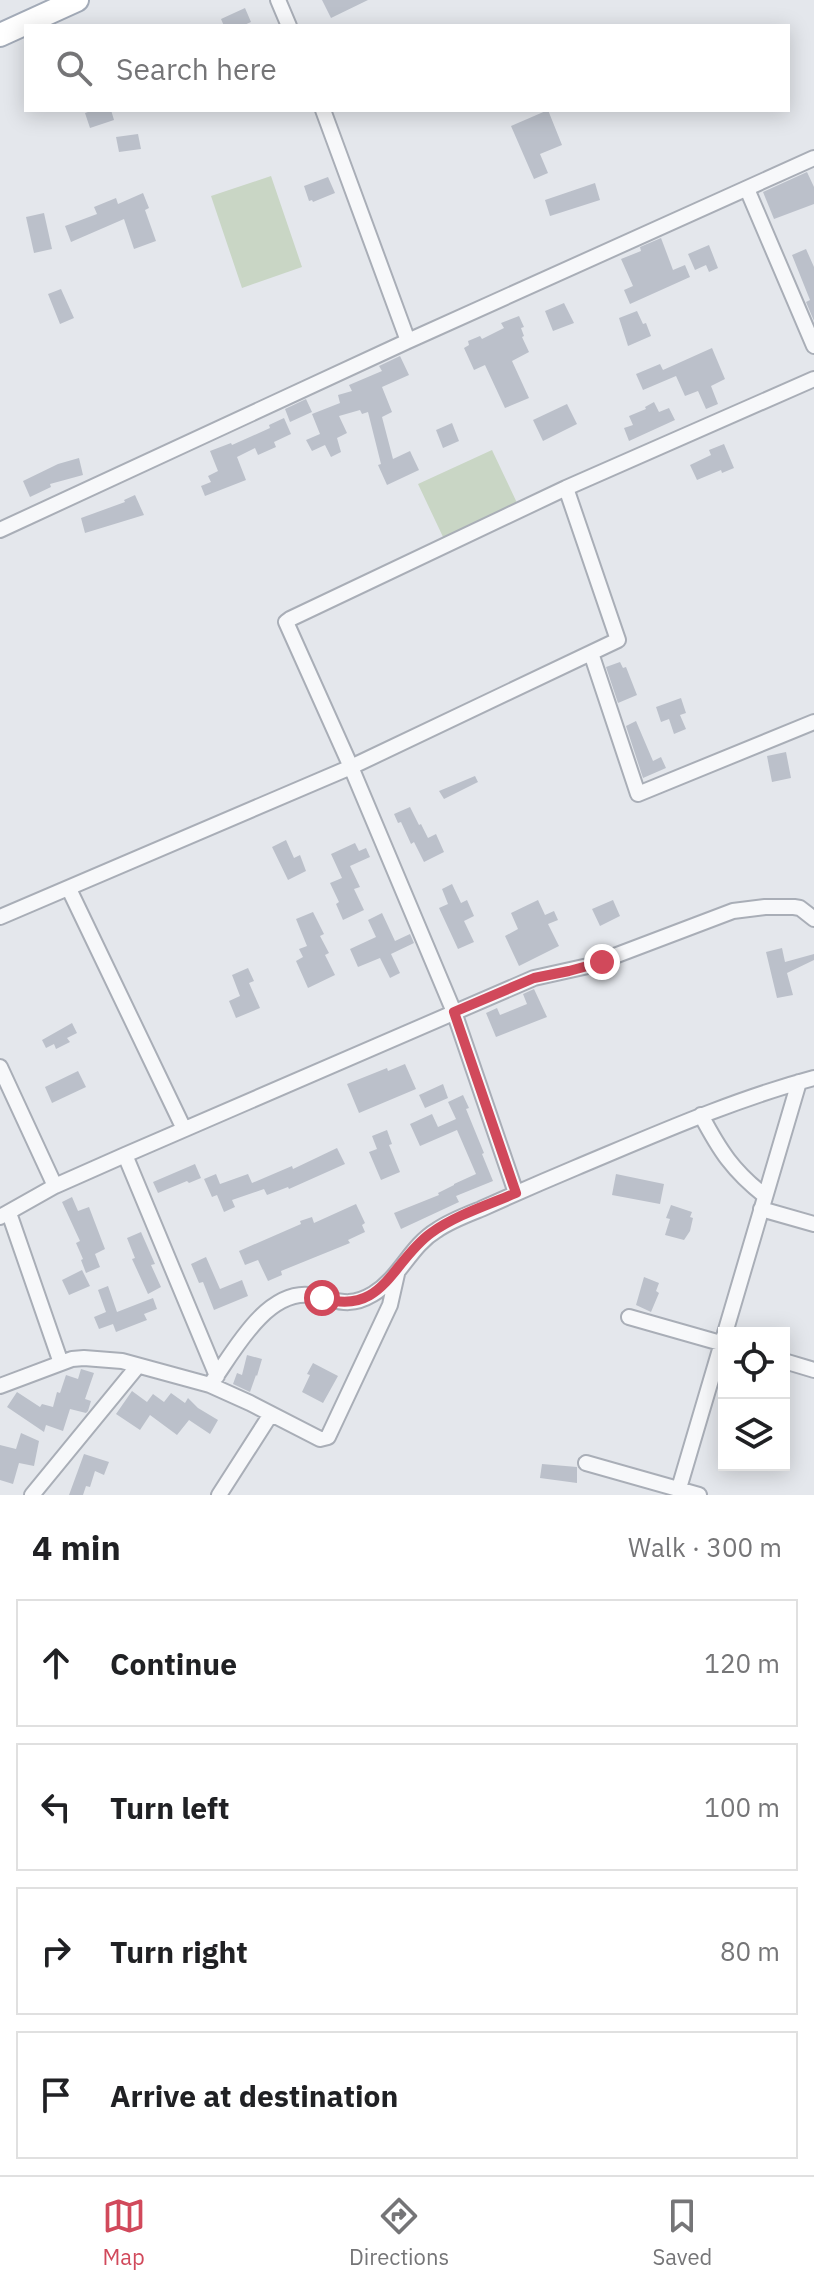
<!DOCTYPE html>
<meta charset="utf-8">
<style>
:root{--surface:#fff;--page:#f2f2f2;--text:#202124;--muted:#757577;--line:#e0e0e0;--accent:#d1495b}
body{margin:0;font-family:"IBM Plex Sans",sans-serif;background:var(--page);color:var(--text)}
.controls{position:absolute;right:24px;bottom:24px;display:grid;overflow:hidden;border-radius:0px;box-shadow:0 4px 20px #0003}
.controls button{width:72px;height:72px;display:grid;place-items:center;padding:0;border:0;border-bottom:2px solid var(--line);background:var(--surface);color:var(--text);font:40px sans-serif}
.stop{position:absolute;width:24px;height:24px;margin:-18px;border:6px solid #d1495b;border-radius:50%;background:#fff}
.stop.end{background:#d1495b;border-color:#fff;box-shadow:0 2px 8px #0008}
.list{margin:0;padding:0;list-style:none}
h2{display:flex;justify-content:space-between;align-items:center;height:104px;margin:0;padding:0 32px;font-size:34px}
h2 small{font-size:26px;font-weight:400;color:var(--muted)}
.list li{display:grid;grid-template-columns:52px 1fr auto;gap:24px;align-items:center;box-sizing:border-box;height:128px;margin:0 16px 16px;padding:0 16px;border:2px solid var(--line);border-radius:0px}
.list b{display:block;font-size:30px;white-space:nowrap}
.list em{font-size:26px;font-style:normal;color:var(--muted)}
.icon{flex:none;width:44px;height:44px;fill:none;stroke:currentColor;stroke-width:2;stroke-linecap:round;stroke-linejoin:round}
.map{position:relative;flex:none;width:814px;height:1495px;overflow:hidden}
.search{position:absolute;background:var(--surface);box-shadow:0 4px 20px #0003;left:24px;right:24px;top:24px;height:88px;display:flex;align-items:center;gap:20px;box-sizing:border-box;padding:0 28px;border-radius:0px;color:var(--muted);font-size:30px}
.sheet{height:680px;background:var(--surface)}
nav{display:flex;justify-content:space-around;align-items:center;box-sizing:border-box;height:112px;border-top:2px solid var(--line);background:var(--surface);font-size:22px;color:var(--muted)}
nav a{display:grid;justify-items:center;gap:4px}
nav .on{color:var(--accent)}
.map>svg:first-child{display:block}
</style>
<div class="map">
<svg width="814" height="1495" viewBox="0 0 814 1495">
<rect width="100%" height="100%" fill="#e4e7ec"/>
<path fill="#c9d6c5" d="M271,176L302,267L242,288L211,196Z
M492,450L518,505L444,539L418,484Z"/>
<path fill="#bbc0ca" d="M322,0H368L331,18Z
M245,8L251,22L242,26H224L221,19Z
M94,110H111L114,120L90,128L85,113Z
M548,110L562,145L540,154L548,173L534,179L511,126Z
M138,134L141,149L119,152L116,137Z
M807,172L814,187V204L774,219L763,192Z
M328,177L335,193L313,202L312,200L309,201L304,186Z
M595,183L600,200L550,216L545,200Z
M143,193L149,208L145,210L156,241L134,249L124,219L71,242L65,226L97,214L94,207L116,198L118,204Z
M44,213L52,249L34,253L26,217Z
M661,238L673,270L685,265L690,277L630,304L624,290L633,286L621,259L641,251L640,247Z
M709,245L718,268L709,272L706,265L695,270L688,254Z
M806,249L814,267V321L806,302L810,300L792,255Z
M61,289L74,318L60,324L48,294Z
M564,303L574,323L553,331L545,311Z
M637,311L643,324L646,323L651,336L628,346L619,318Z
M519,316L524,327L521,328L524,336L522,337L529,352L512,361L529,398L505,408L485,365L474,370L464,348L469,345L468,341L480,336L482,339L504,328L501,323Z
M712,348L725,379L711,386L718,404L706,409L698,391L685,396L676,376L643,390L636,374L660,364L663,370Z
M400,356L409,375L382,387L392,412L382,417L393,459L410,451L419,470L387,485L378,465L381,464L368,412L362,414L360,410L339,416L347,433L337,438L341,452L331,457L325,445L312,451L306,440L320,434L312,414L340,403L338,395L352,391L349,385L382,371L379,366Z
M306,399L312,412L290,422L285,409Z
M654,402L659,412L669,408L675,420L629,441L624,428L633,425L629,416L646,409L645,407Z
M567,404L577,424L543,441L533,420Z
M284,418L291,434L274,442L276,447L258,455L255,448L237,457L246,480L205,496L201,486L211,482L208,476L218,471L210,451L231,443L232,445L270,428L269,425Z
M452,423L459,441L443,448L436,430Z
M724,444L734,468L722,473L721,470L697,480L690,465L711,455L709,450Z
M79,458L83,475L50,484L51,487L30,497L23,481L58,464Z
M135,495L144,515L85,533L81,518L125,502L124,500Z
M620,662L623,668L626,667L637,695L618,703L606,667Z
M681,698L686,713L680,715L686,729L674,734L669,719L661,722L656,707Z
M636,721L653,761L661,757L666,768L643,778L626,726Z
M786,752L791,778L772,782L767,756Z
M475,776L478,782L444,799L439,791Z
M410,807L419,825L421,824L428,838L436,834L444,852L424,862L414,842L411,844L401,822L398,823L394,814Z
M286,840L294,858L300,855L306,871L288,880L272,847Z
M355,843L359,851L366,848L370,857L350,866L360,887L354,889L364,910L343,920L336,904L339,902L330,883L342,878L331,854Z
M452,884L461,903L467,900L474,916L464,921L474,942L458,949L439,908L448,904L442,889Z
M538,900L545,915L554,911L558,920L548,924L559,946L519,966L505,936L518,929L511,913Z
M613,900L620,916L600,926L592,909Z
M313,912L324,934L320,936L329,953L325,955L335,975L308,988L296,961L303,957L299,949L307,946L296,919Z
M382,913L395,941L410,934L414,943L391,954L400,973L390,978L380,958L358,967L350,949L376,937L368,920Z
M782,948L785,962L814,954V960L787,973L793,995L777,998L766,952Z
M248,968L254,981L249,983L260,1008L236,1018L229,1001L240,996L232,975Z
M534,989L547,1017L496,1037L486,1013L497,1008L500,1015L527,1004L523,994Z
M72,1023L77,1033L67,1038L70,1042L56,1049L54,1044L46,1048L42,1040Z
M405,1064L416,1089L359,1113L347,1084L387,1068L388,1071Z
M78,1071L86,1087L52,1103L45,1087Z
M443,1084L448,1098L425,1108L419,1095Z
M463,1095L469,1108L466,1109L484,1153L482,1154L493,1181L456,1196L459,1202L401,1229L394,1213L439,1195L438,1193L454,1185V1184L476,1174L457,1130L420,1146L410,1124L432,1114L438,1127L456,1119L448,1102Z
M387,1130L392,1144L389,1145L400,1172L381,1180L369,1152L377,1149L372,1136Z
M337,1148L345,1164L289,1189L288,1187L267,1195L264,1189L232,1200L235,1207L224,1212L217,1195L212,1197L204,1179L216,1174L220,1184L248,1174L252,1183L292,1166L293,1169Z
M195,1164L201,1178L189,1183L187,1181L158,1193L153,1182Z
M616,1174L664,1184L660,1204L612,1195Z
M72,1197L78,1211L89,1207L105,1249L95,1254L100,1267L86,1273L81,1260L83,1259L76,1243L80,1241L62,1202Z
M356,1204L365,1223L362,1225L365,1232L348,1240L350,1243L281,1271L282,1275L268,1281L258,1260L245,1265L239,1251L301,1224L300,1221L312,1217L314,1223Z
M671,1205L692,1212L690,1217L693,1218L690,1231L684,1240L665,1235L670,1219L666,1218Z
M141,1232L155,1264L151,1265L161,1287L148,1294L132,1259L135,1258L127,1238Z
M206,1257L220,1289L242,1280L248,1296L214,1310L203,1282L199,1283L191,1264Z
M82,1270L90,1286L69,1295L62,1280Z
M644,1277L659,1283L656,1291L659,1293L651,1312L636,1305Z
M108,1286L117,1312L153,1298L157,1309L144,1314L147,1320L116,1332L113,1324L99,1329L94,1317L106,1312L98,1290Z
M247,1355L262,1359L257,1376L256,1375L250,1392L233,1384L237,1373L242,1375Z
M313,1363L338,1376L323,1403L302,1392L310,1375L307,1374Z
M81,1369L94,1373L85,1399L91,1401L88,1411L86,1413L70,1409L63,1431L46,1425L44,1432L7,1407L17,1392L40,1407L42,1404L53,1407L57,1392L60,1393L66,1375L78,1379Z
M132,1391L147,1402L153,1394L164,1402L171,1393L185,1403L188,1398L198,1408L218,1420L210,1434L189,1420L177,1435L150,1415L140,1430L116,1414Z
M21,1433L39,1441L34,1466L19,1463L13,1484L0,1480V1445L16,1449Z
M84,1454L109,1462L104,1475L95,1471L90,1487L86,1486L83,1495H69Z
M542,1464L577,1467V1483L540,1478Z"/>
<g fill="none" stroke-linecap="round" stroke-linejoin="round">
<g stroke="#a9aeb7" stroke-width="18">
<path id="minor" d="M278,0L289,26
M323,110L408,341
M747,189L814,346
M0,530L408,341L814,158
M591,653L638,794L814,722
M69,889L184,1129
M0,917L351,767L618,640L566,488
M0,1067L55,1186
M701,1115C720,1151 733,1171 765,1196
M125,1155L217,1376
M516,1193L454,1012L351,767L286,622L290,619L566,488L814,379
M761,1209L814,1224
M9,1213L61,1363
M0,1217L55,1186L125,1155L534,978L588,966L733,911L765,907H794L800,908L814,919
M629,1317L724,1344
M725,1333L799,1082
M784,1361L814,1370
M210,1385C232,1355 264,1291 309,1295C335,1298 346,1310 373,1294C400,1278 410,1246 437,1230C450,1221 466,1215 481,1209C512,1195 544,1181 575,1168C654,1135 732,1100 814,1078
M0,1386L72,1359L84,1358L122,1361L210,1385L250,1403L320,1439L328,1437L390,1305L397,1274
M586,1463L699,1495
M32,1495L137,1367
M219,1495L271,1414
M677,1495L724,1336"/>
</g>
<g stroke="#a3abb8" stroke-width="26">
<path id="primary" d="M0,35L77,0"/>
</g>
<use href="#minor" stroke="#f7f8fa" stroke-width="14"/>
<use href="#primary" stroke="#fff" stroke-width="22"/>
</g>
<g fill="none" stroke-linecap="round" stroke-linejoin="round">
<path stroke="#d1495b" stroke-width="10" d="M322,1298C383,1317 392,1261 431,1233C456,1215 488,1205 516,1193L454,1012L534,978L569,971L602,962"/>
</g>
</svg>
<div class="controls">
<button><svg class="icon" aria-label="locate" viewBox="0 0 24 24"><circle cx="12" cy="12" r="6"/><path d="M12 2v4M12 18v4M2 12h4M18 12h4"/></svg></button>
<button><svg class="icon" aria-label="layers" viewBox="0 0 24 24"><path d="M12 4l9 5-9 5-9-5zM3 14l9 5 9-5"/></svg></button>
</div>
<div class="stop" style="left:322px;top:1298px"></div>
<div class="stop end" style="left:602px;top:962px"></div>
<div class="search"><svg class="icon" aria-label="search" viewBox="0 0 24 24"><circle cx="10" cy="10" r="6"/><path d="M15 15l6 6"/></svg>Search here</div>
</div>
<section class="sheet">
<h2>4 min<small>Walk · 300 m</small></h2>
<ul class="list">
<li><svg class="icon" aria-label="ahead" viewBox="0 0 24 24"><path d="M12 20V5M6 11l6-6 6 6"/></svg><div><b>Continue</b></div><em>120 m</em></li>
<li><svg class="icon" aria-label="left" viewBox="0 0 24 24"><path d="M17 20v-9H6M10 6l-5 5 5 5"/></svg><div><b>Turn left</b></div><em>100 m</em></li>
<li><svg class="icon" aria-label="right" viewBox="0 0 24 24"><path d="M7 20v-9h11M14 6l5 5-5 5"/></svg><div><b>Turn right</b></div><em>80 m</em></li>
<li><svg class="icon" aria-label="arrive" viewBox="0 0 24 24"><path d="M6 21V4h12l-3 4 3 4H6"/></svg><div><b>Arrive at destination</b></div></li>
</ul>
</section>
<nav>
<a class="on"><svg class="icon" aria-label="map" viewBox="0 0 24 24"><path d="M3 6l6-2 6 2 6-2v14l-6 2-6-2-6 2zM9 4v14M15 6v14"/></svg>Map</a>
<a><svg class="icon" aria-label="directions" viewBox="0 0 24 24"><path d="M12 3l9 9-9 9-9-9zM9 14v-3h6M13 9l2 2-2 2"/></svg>Directions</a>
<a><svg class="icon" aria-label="saved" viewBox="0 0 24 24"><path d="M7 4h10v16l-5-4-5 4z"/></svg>Saved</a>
</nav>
